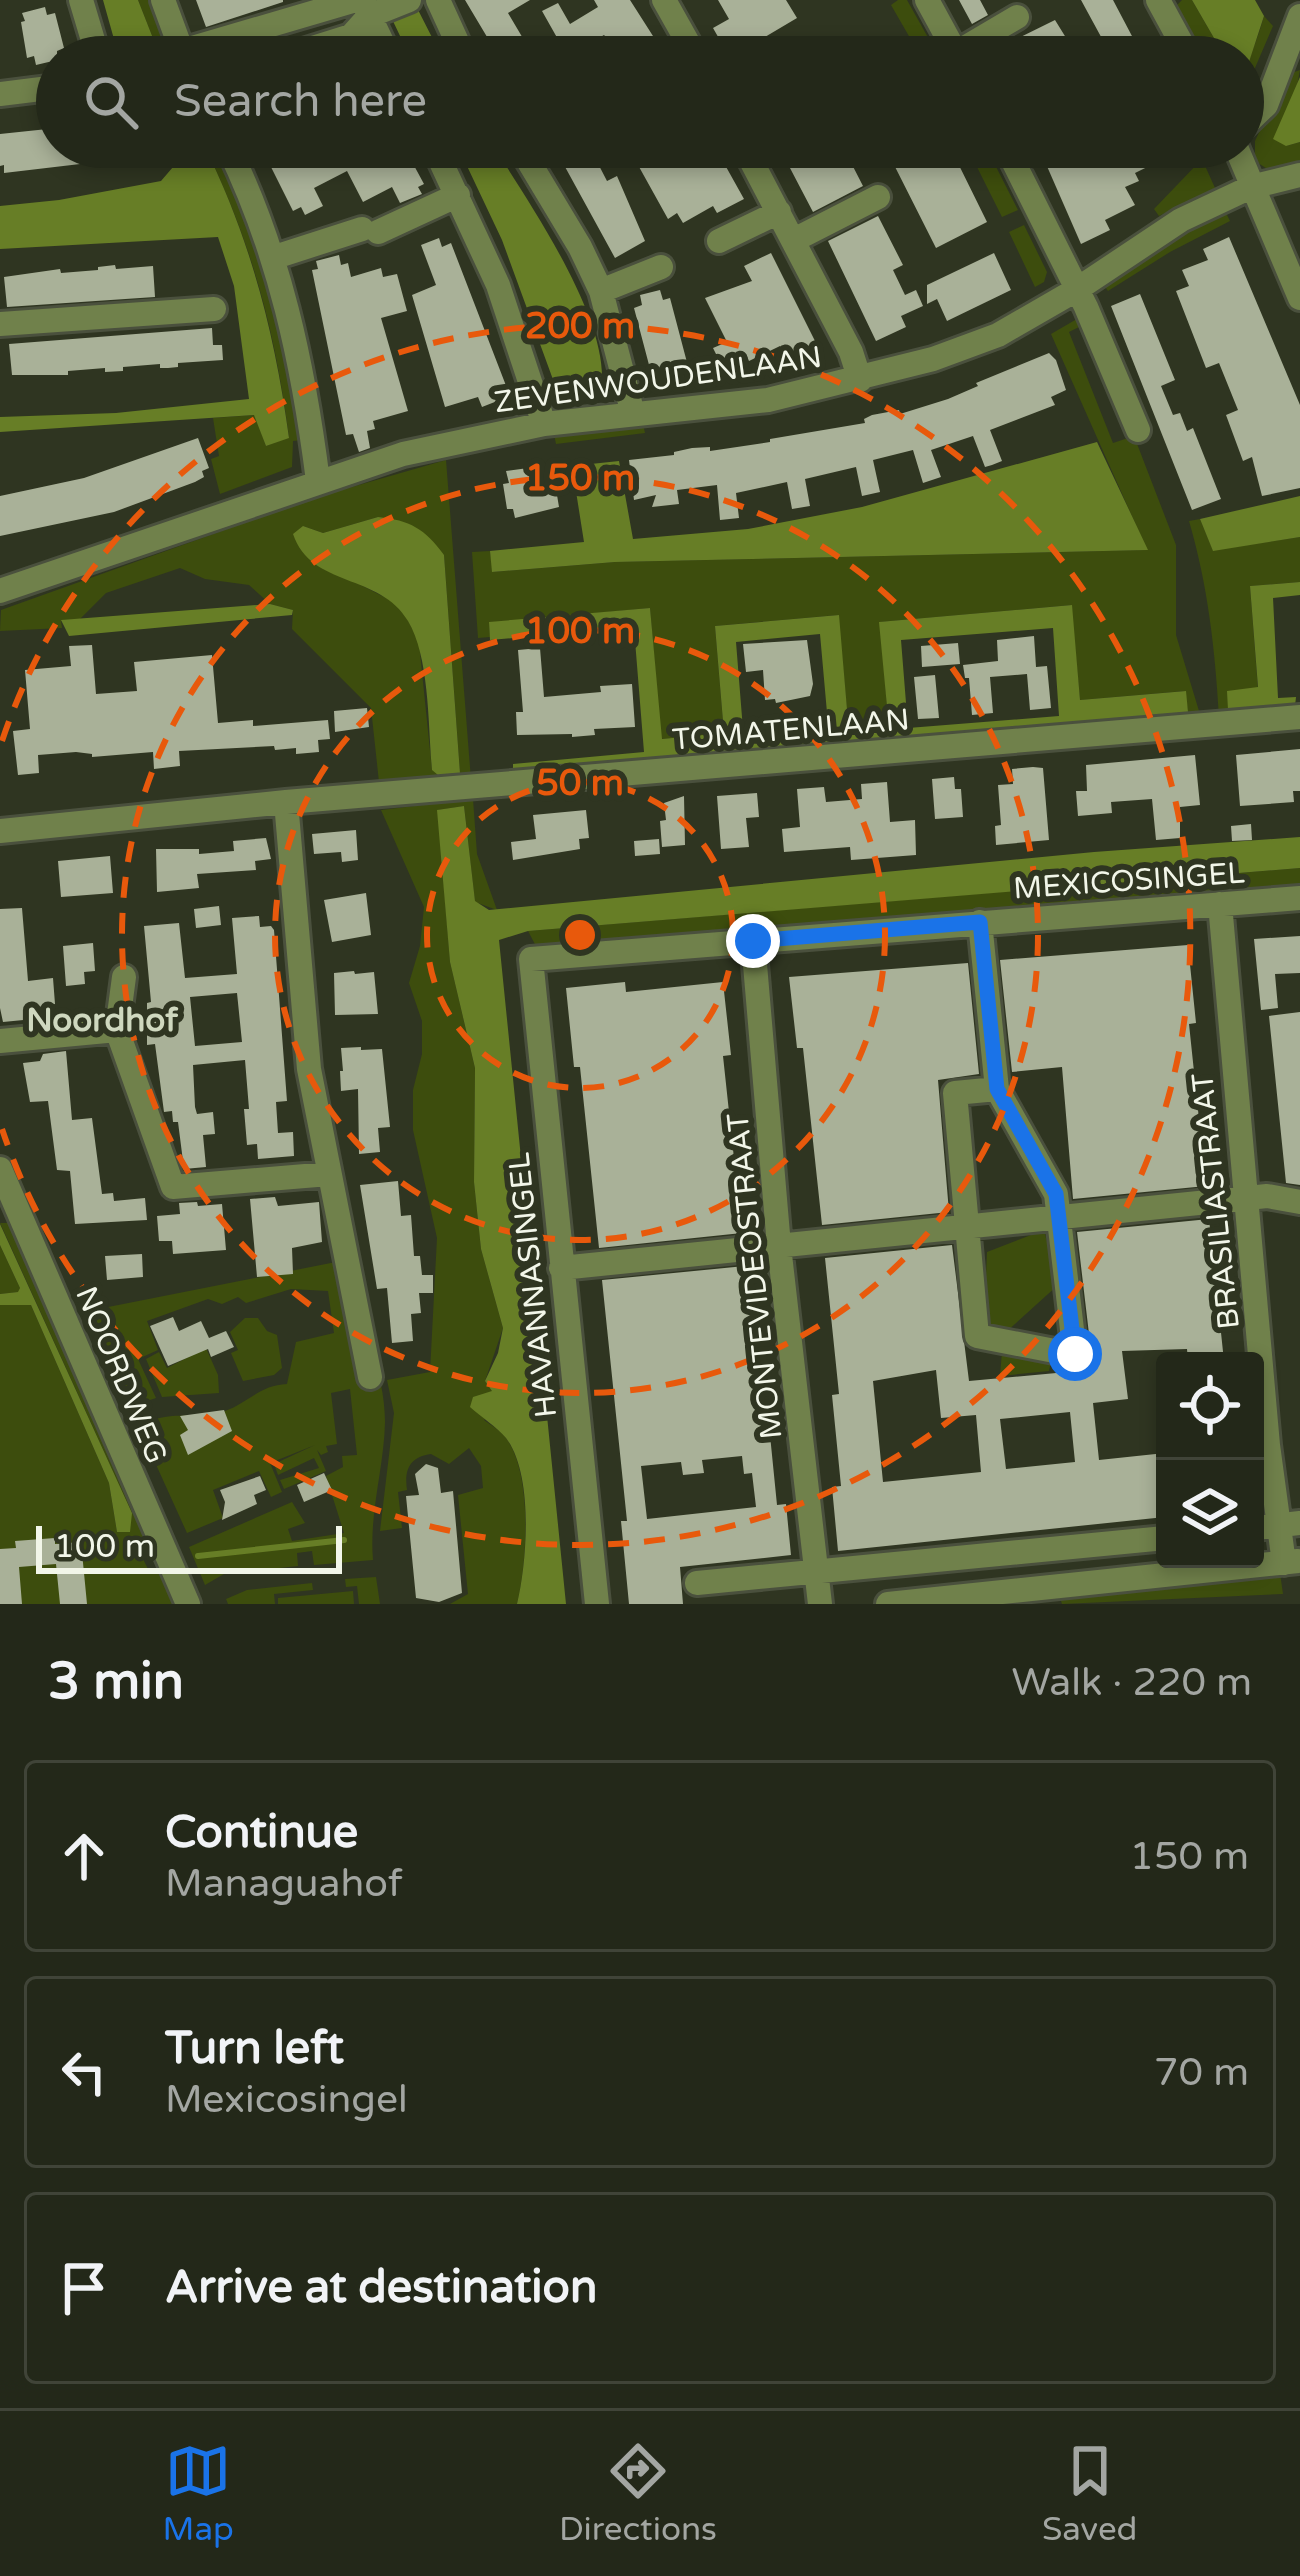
<!DOCTYPE html>
<meta charset="utf-8">
<style>
:root{--surface:#232819;--page:#2f3426;--text:#f1f3f6;--muted:#a3a6a2;--line:#404438;--accent:#1a73e8}
body{margin:0;font-family:"Varela Round",sans-serif;background:var(--page);color:var(--text)}
.controls{position:absolute;right:36px;bottom:36px;display:grid;overflow:hidden;border-radius:12px;box-shadow:0 6px 18px #0003}
.controls button{width:108px;height:108px;display:grid;place-items:center;padding:0;border:0;border-bottom:3px solid var(--line);background:var(--surface);color:var(--text);font:60px sans-serif}
.scale{position:absolute;left:36px;bottom:30px;width:306px;box-sizing:border-box;padding-left:12px;border:6px solid #f2f6e9;border-top:0;font-size:33px;line-height:42px;white-space:nowrap;color:#f2f6e9;-webkit-text-stroke:9px #2f3521;paint-order:stroke}
.stop{position:absolute;width:36px;height:36px;margin:-27px;border:9px solid #1a73e8;border-radius:50%;background:#fff}
.stop.end{background:#1a73e8;border-color:#fff;box-shadow:0 3px 12px #0008}
.list{margin:0;padding:0;list-style:none}
h2{display:flex;justify-content:space-between;align-items:center;height:156px;margin:0;padding:0 48px;font-size:51px}
h2 small{font-size:39px;font-weight:400;color:var(--muted)}
.list li{display:grid;grid-template-columns:78px 1fr auto;gap:36px;align-items:center;box-sizing:border-box;height:192px;margin:0 24px 24px;padding:0 24px;border:3px solid var(--line);border-radius:12px}
.list b{display:block;font-size:45px;white-space:nowrap}
.list p{margin:0;font-size:39px;white-space:nowrap;color:var(--muted)}
.list em{font-size:39px;font-style:normal;color:var(--muted)}
.icon{flex:none;width:66px;height:66px;fill:none;stroke:currentColor;stroke-width:2;stroke-linecap:round;stroke-linejoin:round}
.map{position:relative;flex:none;width:1300px;height:1604px;overflow:hidden}
.search{position:absolute;background:var(--surface);box-shadow:0 6px 18px #0003;left:36px;right:36px;top:36px;height:132px;display:flex;align-items:center;gap:30px;box-sizing:border-box;padding:0 42px;border-radius:66px;color:var(--muted);font-size:45px}
.sheet{height:804px;background:var(--surface)}
nav{display:flex;justify-content:space-around;align-items:center;box-sizing:border-box;height:168px;border-top:3px solid var(--line);background:var(--surface);font-size:33px;color:var(--muted)}
nav a{display:grid;justify-items:center;gap:6px}
nav .on{color:var(--accent)}
.map>svg:first-child{display:block}
</style>
<div class="map">
<svg width="1300" height="1604" viewBox="0 0 1300 1604">
<rect width="100%" height="100%" fill="#2f3521"/>
<path fill="#3d4d0d" fill-rule="evenodd" d="M138,0H152L167,39L165,50L158,51Z
M898,0H907L939,57H921L891,5Z
M1182,0H1192L1225,57H1202L1175,7Z
M1264,16L1273,26L1243,96C1243,67 1256,46 1264,16Z
M1300,70L1286,146L1300,142V164L1272,172L1255,161V141L1286,75Z
M205,147H218L267,261L302,440L293,441L292,467L220,494L211,459L219,456L213,418L255,415L266,446L289,437C275,330 252,244 205,147Z
M967,147H986L1018,210L1002,217Z
M1202,159L1215,188L1159,216L1154,209Z
M1226,213L1230,221L1170,252L1108,291L1102,283L1173,239Z
M1024,225L1047,272L1044,282L1035,287L1009,232Z
M1082,316L1085,324L1069,332L1113,443L1134,436L1176,545V635L1199,711L1188,712L1185,691L1080,700L1071,605L880,622L888,717L848,721L838,615L715,626L724,734L661,739L650,608L489,623L490,637L478,638L472,552L490,551L493,572L615,562L1147,550L1051,334Z
M643,424L645,433L556,444L554,434Z
M446,460L471,780L379,782L371,708L292,629L293,610L270,604L249,585L205,579L180,568L106,593L80,619L61,621L62,628L0,631L1,610L317,497ZM378,517L444,555L460,773L432,770L419,643L407,618L392,601L349,579L303,526L323,533Z
M1200,519L1213,550L1300,537V582L1250,586L1258,690L1295,706L1219,716C1215,649 1208,586 1189,521Z
M473,799L477,854L497,910L475,902L464,806L438,810L450,962L475,1068L474,1182L481,1249L503,1328L485,1381L504,1404L484,1420C491,1425 501,1431 506,1438C533,1475 527,1562 517,1604H450L468,1594L458,1495L483,1488L481,1466L469,1448L449,1464L431,1454C410,1457 404,1469 407,1490L398,1492L402,1528L380,1531L394,1413L387,1380L430,1372L437,1238L413,1130V1090L422,1054V1021L409,983L420,946L424,907L381,810Z
M1300,868V886L1239,892V873Z
M1216,874L1217,892L538,950L528,931Z
M0,1223H11L148,1537L137,1547L149,1571L163,1573L177,1604H0V1305H31L109,1483L117,1532L132,1513Z
M1044,1230L1058,1285L1005,1333L984,1325L987,1252Z
M0,1245L20,1288L19,1292L0,1294Z
M341,1261C357,1312 385,1368 385,1422C384,1469 369,1512 373,1560L314,1565L312,1551L297,1553L298,1566L224,1574L205,1585L189,1547L292,1502L305,1523L288,1529L292,1541L344,1533L326,1476L343,1467L342,1456L357,1455L350,1389L331,1393L337,1444L326,1446L328,1452L321,1455L317,1450L326,1471L284,1489L280,1480L319,1468L314,1458L278,1475L274,1464L315,1445L270,1463L282,1492L271,1497L259,1471L213,1490L223,1518L187,1533L139,1427C166,1408 195,1421 225,1411C248,1403 260,1385 287,1384L296,1342L334,1333L328,1291L291,1289L246,1303L238,1297L222,1304L208,1299L147,1321L158,1350L138,1359L156,1398L129,1407L88,1311Z
M245,1318H258L267,1331L277,1335L282,1368L274,1375L243,1381L231,1353L238,1350L230,1332Z
M206,1348L218,1375L219,1393L162,1397L146,1359L159,1352L167,1368Z
M1002,1351L1052,1357L1049,1371L1000,1376Z
M1280,1573L1283,1594L1062,1604L1059,1595Z
M376,1577L380,1604H359L357,1586L346,1587L345,1579Z
M312,1583L313,1590L274,1594L275,1604H228L226,1599L247,1590Z
M353,1591L354,1604H278V1598Z"/>
<path fill="#677e26" fill-rule="evenodd" d="M103,0H138L158,51L119,57Z
M383,0H413L442,57H410Z
M1192,0H1255L1264,16L1248,65L1243,67V57H1225Z
M1300,77V142L1286,146L1273,139Z
M164,147H205C251,241 275,334 289,438L266,446L254,415L0,432V417L116,413L249,399L234,286L218,237L0,249V206L59,200L161,181L173,167Z
M458,147H494C530,204 604,312 602,379L555,385L502,240Z
M1097,442L1148,550L615,562L492,572L490,551L584,542L572,466L619,461L633,539L748,529L862,507Z
M1300,496V537L1213,551L1200,519Z
M378,517C410,520 425,529 444,555L460,773L438,775L432,770C428,727 430,658 408,621C380,573 311,588 293,534L303,526L323,533Z
M1300,582V595L1273,598L1278,698L1296,697L1295,706L1228,710L1227,691L1258,687L1250,586Z
M270,604L293,610L292,615L69,636L61,620Z
M1072,605L1080,700L1186,691L1188,712L513,772V764L644,752L634,628L490,640L489,622L650,608L662,739L724,733L715,626L839,615L848,721L888,717L879,622ZM1053,628L1059,716L908,728L901,640ZM820,634L829,735L744,742L736,642Z
M464,806L475,901L489,910L1094,852L1300,837V868L528,931L499,940L566,1604H517C527,1562 534,1475 506,1438C497,1427 481,1417 470,1407L473,1397L492,1391L485,1381L498,1353L503,1328L481,1249L474,1182L475,1068L450,962L437,810Z
M0,1224L132,1513L130,1532H117L109,1483L31,1305H0V1294L18,1292L20,1288L0,1245Z"/>
<g fill="none" stroke-linecap="round" stroke-linejoin="round">
<path stroke="#677e26" stroke-width="6" d="M198,1556L344,1540"/>
</g>
<path fill="#a9b198" fill-rule="evenodd" d="M196,0H283V2L206,27Z
M465,0H530L508,13L534,57H499Z
M594,0H630L660,47L644,57H630L625,49L620,53L604,35L578,50L574,44L564,50L542,11L558,3L570,24L598,7Z
M718,0H786L797,18L736,54L727,38L721,42L713,28L729,19Z
M959,0H980L988,15L972,24Z
M1081,0H1113L1143,57H1112Z
M45,7L47,15L55,13L64,48L57,51V60L36,65L34,56L27,58L21,22L25,21L22,13Z
M1055,20L1068,41L1056,48L1060,57H990L988,53Z
M882,36L894,57H847Z
M57,128V147H130L131,158L4,173V165L0,166V134Z
M261,147H404L424,184L418,187L422,194L400,203L392,187L363,202L347,171L314,188L323,206L305,215L301,207L293,211Z
M628,147H715L744,199L717,213L713,206L683,223L677,213L668,219Z
M779,147H843L863,186L813,212Z
M885,147H950L987,222L936,248Z
M1135,147H1188L1135,173L1139,181L1125,187L1135,205L1105,220L1110,230L1081,244L1046,164L1060,151L1068,165L1096,151L1116,157Z
M591,150L607,181L617,176L645,241L615,258L564,165Z
M878,216L903,265L893,270L905,295L916,290L923,306L901,316L906,327L876,341L828,241Z
M1229,237L1300,405V488L1262,496L1252,457L1243,461L1226,415L1238,410L1219,363L1206,368L1176,291L1189,286L1182,270L1208,260L1203,249Z
M439,238L442,247L451,243L510,396L482,407L478,397L445,407L412,295L436,285L421,245Z
M771,253L818,347L809,351L813,358L791,369L780,346L749,361L746,354L722,366L713,348L727,342L705,298L752,281L744,266Z
M994,253L1011,290L947,321L937,299L927,304V285Z
M339,255L341,265L348,263L351,277L381,268L383,277L397,274L407,311L381,318L408,411L373,421L375,429L367,431L370,448L359,452L353,434L346,435L312,270L318,269L316,261Z
M115,265L116,269L153,266L155,297L7,307L4,277L60,269L61,273L98,270V267Z
M660,290L663,300L670,298L689,370L682,372L685,382L665,387L662,377L653,380L634,308L642,305L640,295Z
M1140,294L1175,380L1161,386L1173,415L1180,413L1187,431L1193,428L1221,499L1192,510L1111,306Z
M212,328L213,345H222L223,360L178,363V367L168,368H160V364L123,367V371L105,372V368L68,371V375H12L9,344Z
M1049,353L1056,360L1066,390L1051,397L1055,405L990,430L1002,461L992,465L985,467L973,436L931,450L941,477L923,483L913,450L873,460L880,492L862,496L856,467L805,479L810,506L792,509L787,482L736,493L739,518L720,520L717,485L677,490L679,504L652,507L656,495L634,500L629,460L674,455V452L692,448L710,447V451L770,442V439L865,423L864,419L872,415L899,410L900,414L948,399L978,386L976,383Z
M198,438L209,468L202,471L204,477L195,482L114,512L0,536V496L84,478Z
M543,466L546,484L555,483L559,507L515,518L513,509H507L503,484L509,483L506,471Z
M1034,636L1036,667L1047,666L1051,708L1030,710L1027,674L990,677L993,713L972,715L969,678H965L963,665L998,661L997,640Z
M807,640L813,684L810,696L776,703L775,699L765,700L763,670L746,672L743,644Z
M958,643L960,664L922,667L921,646Z
M92,645L96,694L137,691L134,662L212,655L218,723L253,720V726L328,720L330,739L318,740L319,752L296,754V748L275,750L274,746L179,751L180,766L154,769L153,752L92,757V754L76,752L38,755L39,773L18,775L13,731L30,729L25,670L71,666L69,646Z
M540,648L544,697L601,692L600,686L632,684L635,727L594,729L595,735L572,737V734L517,735L516,712H523L518,650Z
M935,675L939,718L918,719L914,677Z
M367,708L369,727L335,732L334,711Z
M1300,749V791H1293L1294,802L1240,806L1236,755Z
M1195,755L1200,805L1180,807V838L1156,840L1152,799L1111,802L1112,813L1078,816L1076,791H1087L1086,765Z
M1033,767L1043,768L1049,840L996,845L995,826L1001,825L998,785L1013,784L1012,769Z
M954,777L955,789H961L963,817L935,819L932,779Z
M887,782L890,822L915,820L916,855L851,860L850,847L784,852L782,829L800,827L797,789L824,787L826,802L862,799L861,784Z
M757,793L759,817L746,818L749,847L721,849L717,796Z
M684,796L685,845L662,847L660,821L666,820L664,803Z
M586,810L589,838L579,839L580,849L513,860L511,842L536,839L533,815Z
M1251,824L1252,840L1232,841L1231,826Z
M356,830L358,860L342,862L341,852L314,854L312,834Z
M266,838L271,859L255,861L256,870L197,874L199,888L157,892L156,849H199V854L234,851L233,841Z
M659,839L660,854L635,856L634,841Z
M110,856L113,893L61,897L58,861Z
M366,893L371,935L332,942L324,900Z
M219,906L221,925L196,928L194,909Z
M22,908L28,981L53,978L55,1004L43,1006L44,1018L3,1022L0,1008V909Z
M259,916L260,927L271,926L274,930L287,1101L276,1102L278,1133L293,1132L294,1156L258,1159L257,1144L247,1145L244,1109H249L245,1060L193,1065L195,1107L197,1114L213,1112L215,1134L203,1135L206,1167L184,1169L178,1122H173L172,1111L164,1112L155,1044L147,1045V1003L151,1002L144,926L179,923L185,978L237,974L232,918ZM237,993L242,1042L195,1046L190,997Z
M1300,936V973L1275,974L1278,1008L1261,1010L1254,939Z
M93,943L95,971L84,972L85,984L66,986L63,946Z
M1188,945L1196,1023L1189,1024L1206,1186L1073,1199L1062,1067L1012,1072L1000,960Z
M968,963L979,1074L938,1080L949,1212L822,1225L803,1048H797L789,977Z
M354,971L355,974L374,972L378,1014L335,1015L334,973Z
M625,982L626,992L723,982L731,1055L723,1056L742,1233L599,1248L580,1067H574L566,988Z
M1300,1012V1185L1286,1183L1269,1016Z
M361,1047V1050L382,1049L390,1127L378,1128L380,1152L359,1154L358,1089L341,1091L340,1071H343L341,1048Z
M66,1051L72,1120L92,1118L102,1194L113,1193L114,1201L145,1198L147,1220L75,1224L70,1171L57,1170L48,1101L30,1102L23,1063L40,1061L43,1054Z
M398,1181L401,1216L411,1215L414,1256H420L422,1275H433V1293H419L421,1313L411,1314L413,1341L392,1343L387,1288L377,1289L360,1185Z
M275,1197L278,1206L319,1202L322,1242L292,1248L293,1274L257,1277L250,1199Z
M197,1202L198,1206L222,1204L226,1250L173,1254L172,1241H159L157,1216L180,1214L179,1203Z
M1209,1219L1224,1361H1188L1187,1349L1122,1351L1128,1399L1093,1403L1099,1460L1165,1453V1517L838,1551L832,1487L841,1486L832,1395L839,1394L825,1258L952,1245L969,1381L1078,1371L1093,1368L1077,1232ZM936,1370L941,1418L976,1415L981,1472L883,1482L873,1381ZM1070,1412L1075,1462L1006,1469L1000,1419Z
M142,1254L143,1277L107,1280L105,1256Z
M745,1266L760,1406L767,1405L777,1505L786,1504L791,1555L680,1567L683,1604H629L621,1521H627L602,1280ZM742,1456L744,1474L752,1473L756,1507L647,1519L641,1466L681,1462L683,1475L704,1473L702,1460Z
M173,1317L179,1331L201,1321L209,1338L226,1331L234,1347L211,1357L208,1349L168,1366L150,1326Z
M224,1410L232,1431L188,1455L180,1435L188,1430L180,1416Z
M426,1464L438,1468L441,1493L453,1491L462,1593L439,1602L416,1598L406,1496L419,1495L415,1474Z
M324,1473L332,1490L304,1502L297,1485Z
M260,1476L266,1490L254,1495L257,1504L222,1520L225,1502L220,1490Z
M55,1538V1544L81,1542L87,1604H60L56,1564L19,1567L22,1604H0V1549L16,1548L15,1541Z"/>
<g fill="none" stroke-linecap="round" stroke-linejoin="round">
<g stroke="#4a503d" stroke-width="30">
<path id="minor" d="M81,0L98,57
M163,0L184,57
M438,0L464,57
M664,0L696,57
M927,0L958,57
M1158,0L1189,57
M363,2L389,57
M182,51L356,0
M956,53L1017,17
M284,57L351,36L369,16L409,0
M0,94L57,87
M1243,127L1266,105L1300,16
M228,147C280,254 303,363 318,481
M434,147L498,285L544,424
M520,147L580,247L601,291L633,414
M744,147L851,352L860,380
M1006,147L1086,307L1138,430
M1236,147L1300,298
M1013,161L1044,147
M378,232L458,195
M794,240L878,197
M719,241L779,212
M275,257L362,229
M601,291L661,267
M0,324L214,309
M0,591L403,454L544,424L768,400L933,359L998,335L1076,290L1181,220L1251,187L1300,175
M286,802L309,1069L370,1377
M0,831L286,802L1300,717
M1220,904L1268,1445L1284,1563
M980,922L997,1089
M753,941L779,1246L820,1604
M124,977L117,1030L173,1187L329,1174
M0,1041L117,1030
M997,1089L1056,1194L1075,1355L977,1336L955,1093Z
M0,1169L188,1604
M561,1268L1267,1196L1300,1202
M1255,1528L1300,1523
M697,1583L1165,1538
M597,1604L531,959L1300,898
M888,1604L1298,1561"/>
</g>
<use href="#minor" stroke="#70814b" stroke-width="24"/>
</g>
<g fill="none" stroke-linecap="round" stroke-linejoin="round">
<path stroke="#1a73e8" stroke-width="15" d="M753,941L980,922L997,1089L1056,1194L1075,1354"/>
</g>
<g fill="none" stroke="#e8590c" stroke-width="6" stroke-dasharray="21 15">
<circle cx="580" cy="935" r="153"/>
<circle cx="580" cy="935" r="305"/>
<circle cx="580" cy="935" r="458"/>
<path d="M2 741A610 610 0 1 1 2 1129"/>
</g>
<g text-anchor="middle" dominant-baseline="central" stroke-width="12" stroke-linejoin="round" paint-order="stroke">
<g font-size="30" fill="#f2f6e9" stroke="#2f3521">
<text transform="translate(658 380) rotate(-8)">ZEVENWOUDENLAAN</text>
<text transform="translate(791 730) rotate(-5)">TOMATENLAAN</text>
<text transform="translate(1129 881) rotate(-4)">MEXICOSINGEL</text>
<text transform="translate(1216 1201) rotate(-96)">BRASILIASTRAAT</text>
<text transform="translate(755 1276) rotate(-96)">MONTEVIDEOSTRAAT</text>
<text transform="translate(533 1285) rotate(-96)">HAVANNASINGEL</text>
<text transform="translate(121 1375) rotate(67)">NOORDWEG</text>
</g>
<g font-size="33" font-weight="bold" fill="#cfd8bf" stroke="#2f3521">
<text x="102" y="1020">Noordhof</text>
</g>
</g>
<circle cx="580" cy="935" r="18" fill="#e8590c" stroke="#2f3521" stroke-width="6"/>
<g font-size="36" text-anchor="middle" font-weight="bold" fill="#e8590c" stroke="#2f3521" stroke-width="12" stroke-linejoin="round" paint-order="stroke">
<text x="580" y="338">200 m</text>
<text x="580" y="490">150 m</text>
<text x="580" y="643">100 m</text>
<text x="580" y="795">50 m</text>
</g>
</svg>
<div class="controls">
<button><svg class="icon" aria-label="locate" viewBox="0 0 24 24"><circle cx="12" cy="12" r="6"/><path d="M12 2v4M12 18v4M2 12h4M18 12h4"/></svg></button>
<button><svg class="icon" aria-label="layers" viewBox="0 0 24 24"><path d="M12 4l9 5-9 5-9-5zM3 14l9 5 9-5"/></svg></button>
</div>
<div class="scale">100 m</div>
<div class="stop" style="left:1075px;top:1354px"></div>
<div class="stop end" style="left:753px;top:941px"></div>
<div class="search"><svg class="icon" aria-label="search" viewBox="0 0 24 24"><circle cx="10" cy="10" r="6"/><path d="M15 15l6 6"/></svg>Search here</div>
</div>
<section class="sheet">
<h2>3 min<small>Walk · 220 m</small></h2>
<ul class="list">
<li><svg class="icon" aria-label="ahead" viewBox="0 0 24 24"><path d="M12 20V5M6 11l6-6 6 6"/></svg><div><b>Continue</b><p>Managuahof</p></div><em>150 m</em></li>
<li><svg class="icon" aria-label="left" viewBox="0 0 24 24"><path d="M17 20v-9H6M10 6l-5 5 5 5"/></svg><div><b>Turn left</b><p>Mexicosingel</p></div><em>70 m</em></li>
<li><svg class="icon" aria-label="arrive" viewBox="0 0 24 24"><path d="M6 21V4h12l-3 4 3 4H6"/></svg><div><b>Arrive at destination</b></div></li>
</ul>
</section>
<nav>
<a class="on"><svg class="icon" aria-label="map" viewBox="0 0 24 24"><path d="M3 6l6-2 6 2 6-2v14l-6 2-6-2-6 2zM9 4v14M15 6v14"/></svg>Map</a>
<a><svg class="icon" aria-label="directions" viewBox="0 0 24 24"><path d="M12 3l9 9-9 9-9-9zM9 14v-3h6M13 9l2 2-2 2"/></svg>Directions</a>
<a><svg class="icon" aria-label="saved" viewBox="0 0 24 24"><path d="M7 4h10v16l-5-4-5 4z"/></svg>Saved</a>
</nav>
